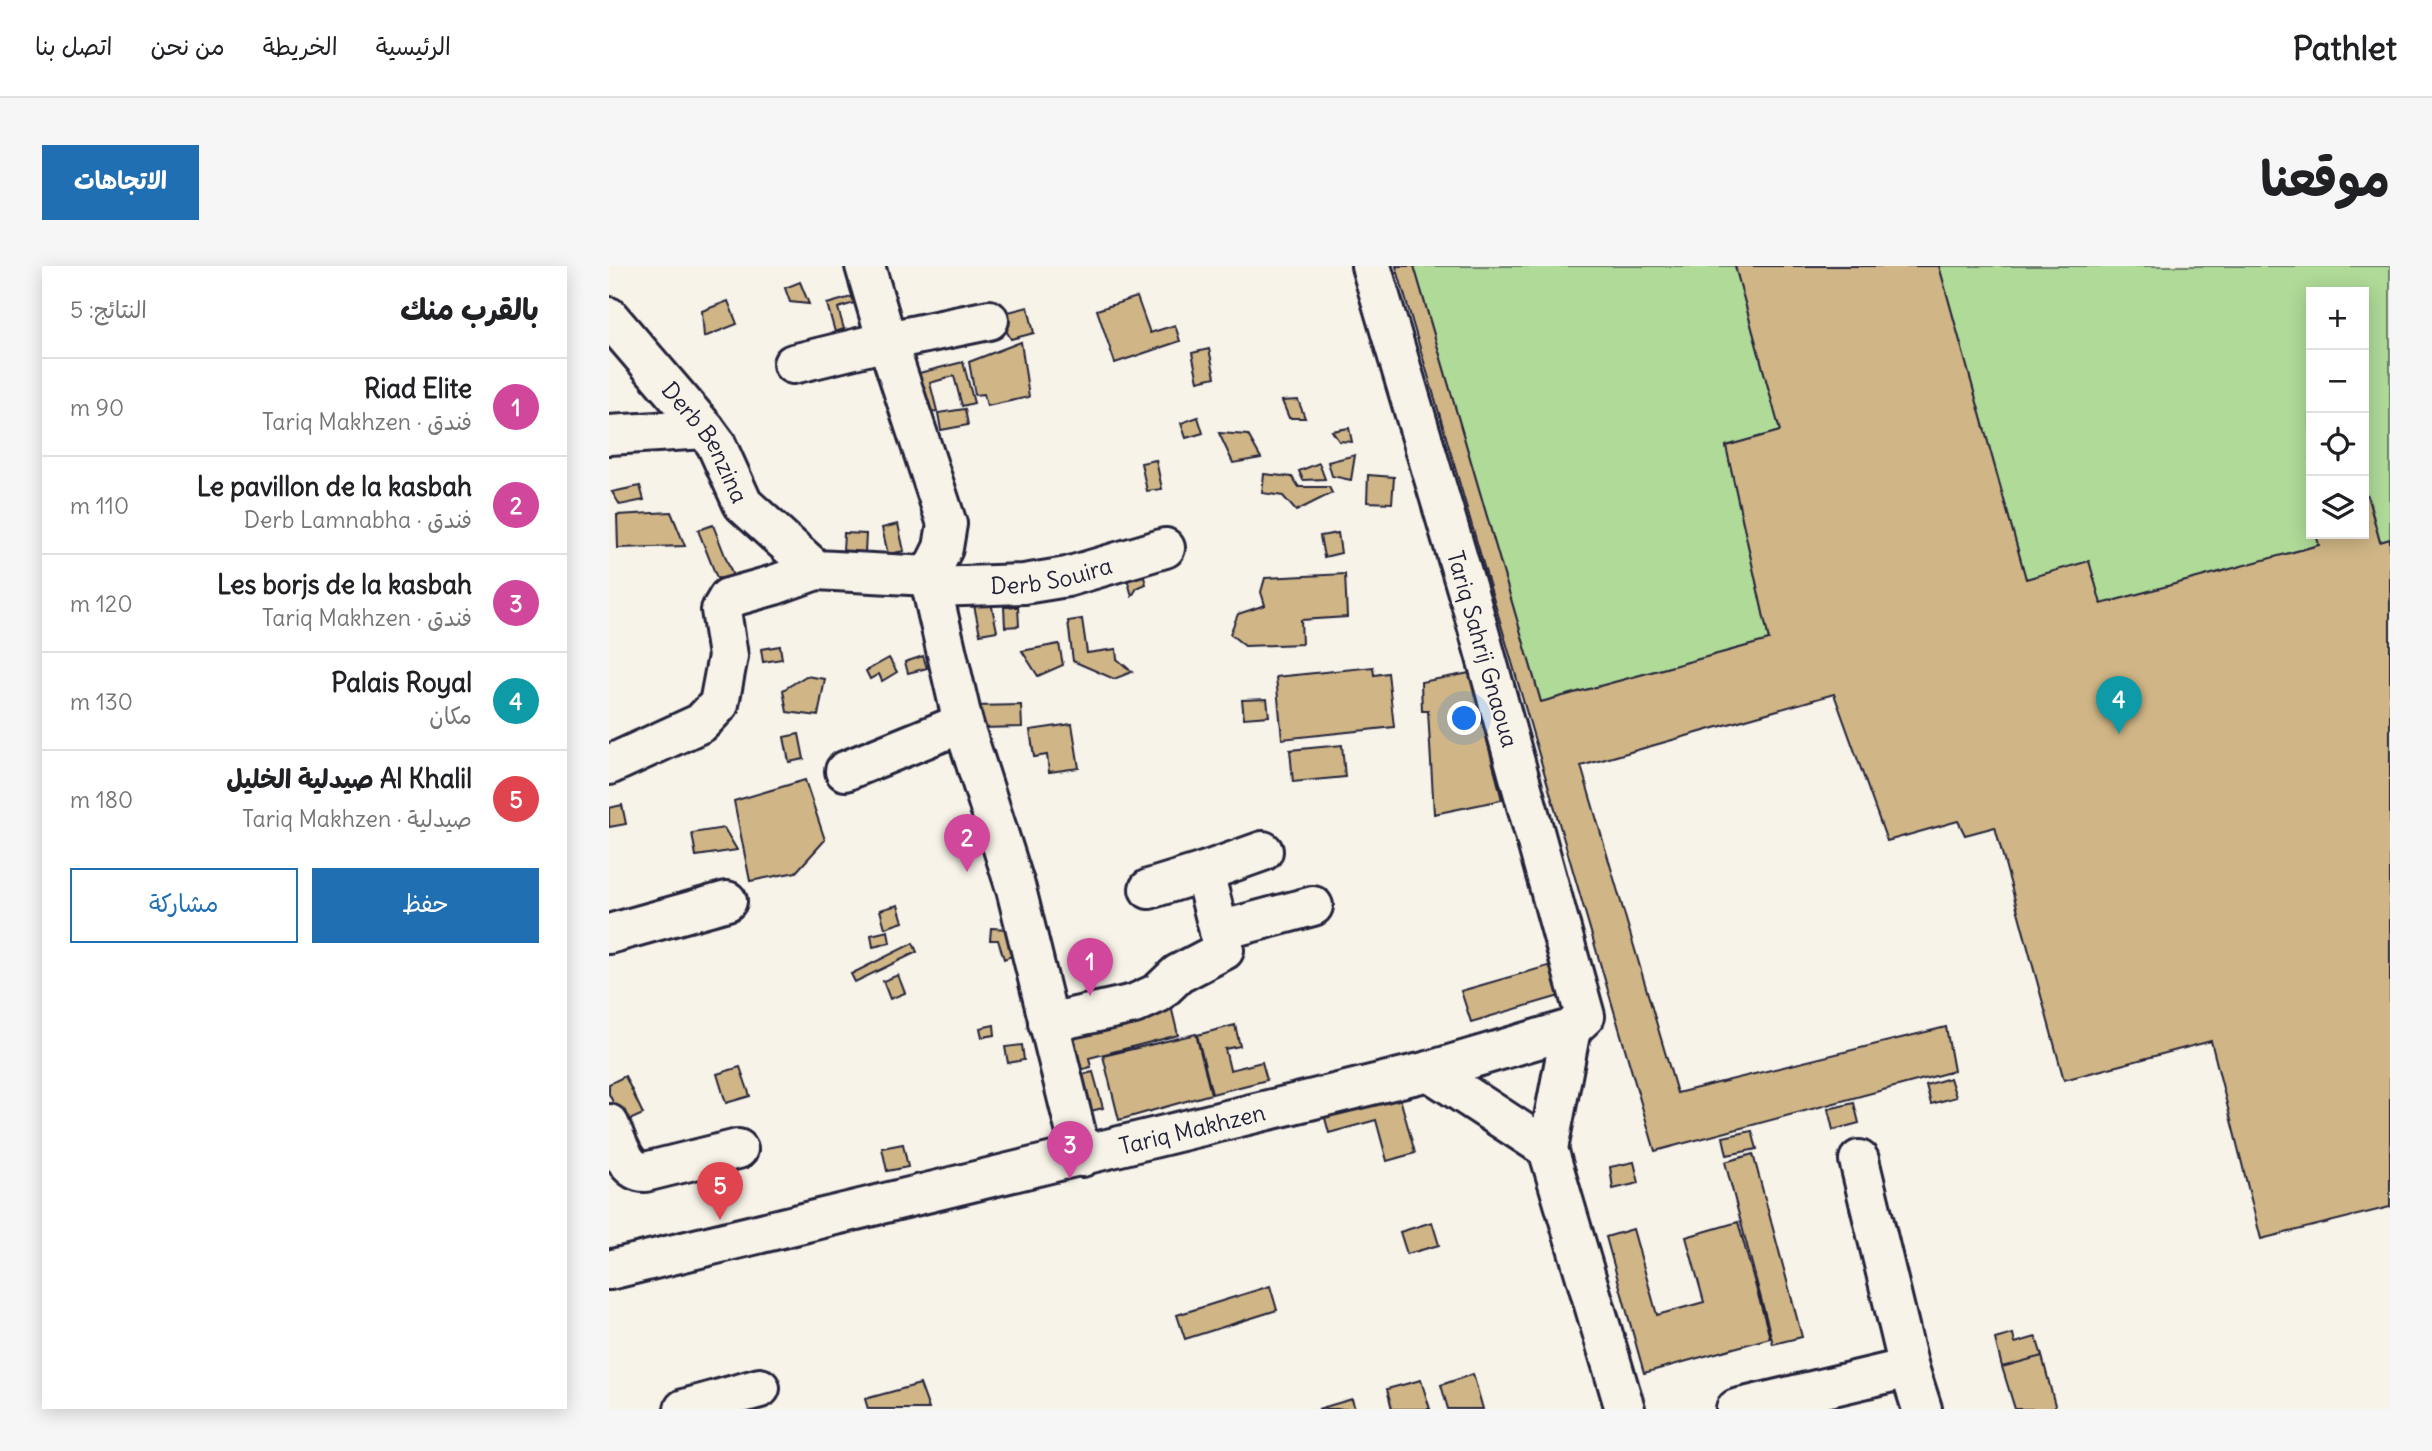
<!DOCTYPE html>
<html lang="ar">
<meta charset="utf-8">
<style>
:root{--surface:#fff;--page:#f6f6f6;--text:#202124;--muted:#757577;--line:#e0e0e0;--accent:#1f6fb2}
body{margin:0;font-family:Delius,"Playpen Sans Arabic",sans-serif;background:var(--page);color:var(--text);direction:rtl}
.controls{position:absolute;right:21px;top:21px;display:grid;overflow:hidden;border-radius:0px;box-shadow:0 4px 18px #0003}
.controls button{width:63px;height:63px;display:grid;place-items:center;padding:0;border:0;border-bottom:2px solid var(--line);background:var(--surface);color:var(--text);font:35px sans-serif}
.you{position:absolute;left:856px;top:453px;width:24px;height:24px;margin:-18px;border:5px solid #fff;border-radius:50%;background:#1a73e8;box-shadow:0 0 0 10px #1a73e833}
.badge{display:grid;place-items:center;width:46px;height:46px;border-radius:50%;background:var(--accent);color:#fff;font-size:23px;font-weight:700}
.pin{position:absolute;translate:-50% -58px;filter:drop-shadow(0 2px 4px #0008)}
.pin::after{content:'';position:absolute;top:37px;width:24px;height:21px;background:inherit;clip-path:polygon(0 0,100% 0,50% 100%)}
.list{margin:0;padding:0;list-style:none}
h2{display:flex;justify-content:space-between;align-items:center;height:91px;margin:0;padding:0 28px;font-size:30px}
h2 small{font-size:23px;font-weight:400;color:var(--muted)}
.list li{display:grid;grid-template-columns:46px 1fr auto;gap:21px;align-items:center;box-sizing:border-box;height:98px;padding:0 28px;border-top:2px solid var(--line)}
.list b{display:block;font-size:26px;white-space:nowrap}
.list p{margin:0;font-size:23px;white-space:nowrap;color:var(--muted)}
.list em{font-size:23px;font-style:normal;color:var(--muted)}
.actions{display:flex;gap:14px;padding:21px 28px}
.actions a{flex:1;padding:16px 0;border:2px solid var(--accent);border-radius:0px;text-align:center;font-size:24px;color:var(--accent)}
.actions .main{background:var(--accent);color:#fff}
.icon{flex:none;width:38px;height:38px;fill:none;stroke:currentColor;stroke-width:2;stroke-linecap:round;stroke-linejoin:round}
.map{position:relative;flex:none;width:1781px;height:1143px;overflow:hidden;direction:ltr;border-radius:0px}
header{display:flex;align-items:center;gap:42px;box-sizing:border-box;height:98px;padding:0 35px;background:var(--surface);border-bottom:2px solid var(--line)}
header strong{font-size:33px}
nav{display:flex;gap:38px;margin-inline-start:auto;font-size:24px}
.intro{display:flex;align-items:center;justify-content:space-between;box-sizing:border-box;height:168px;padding:0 42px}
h1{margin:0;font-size:49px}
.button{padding:18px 32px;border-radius:0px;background:var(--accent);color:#fff;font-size:24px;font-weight:700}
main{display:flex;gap:42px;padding:0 42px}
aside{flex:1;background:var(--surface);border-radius:0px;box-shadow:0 4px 18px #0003}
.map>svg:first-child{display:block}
</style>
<header>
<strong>Pathlet</strong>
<nav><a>الرئيسية</a><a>الخريطة</a><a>من نحن</a><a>اتصل بنا</a></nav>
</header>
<div class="intro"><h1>موقعنا</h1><a class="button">الاتجاهات</a></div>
<main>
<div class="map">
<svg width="1781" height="1143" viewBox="0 0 1781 1143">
<rect width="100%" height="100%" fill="#f7f3e8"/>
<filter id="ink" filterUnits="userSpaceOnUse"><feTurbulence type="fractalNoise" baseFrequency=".0143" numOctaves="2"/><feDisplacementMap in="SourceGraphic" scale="14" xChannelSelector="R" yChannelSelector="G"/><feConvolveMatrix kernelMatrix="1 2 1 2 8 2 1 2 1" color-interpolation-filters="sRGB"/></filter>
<g filter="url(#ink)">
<path fill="#afda98" stroke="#687e6a" stroke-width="2" d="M805,0H1126L1171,165L1117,180L1160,374L932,436Z
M1330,0H1781V273L1771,276L1759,229L1755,230V26H1702L1701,245L1702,268H1707L1710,279L1492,338L1480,296L1417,313Z"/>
<path fill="#d0b686" stroke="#22223b" stroke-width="2" d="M787,0H805L932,436L1160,374L1117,180L1171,165L1126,0H1330L1417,313L1480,295L1492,338L1710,279L1707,268H1755V230L1758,229L1771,276L1781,273V941L1652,973L1602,775L1455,814L1386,561L1356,569L1349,555L1278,575L1225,428L972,500L1068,827L1337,761L1345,805L1046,885Z
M191,16L200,38L181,36L176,22Z
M256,27L252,35L229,42L235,63L226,66L218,38Z
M528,31L541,67L566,59L571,75L506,97L488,44Z
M119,35L128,58L95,71L93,45Z
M419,41L425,67L402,73L388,49Z
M412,76L420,131L378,140L375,128L366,129L360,96Z
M600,83L606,111L589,115L583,87Z
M354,96L365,137L353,140L345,110L321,117L328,145L312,149L302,109Z
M689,134L696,152H680L673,135Z
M356,143L359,159L332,164L329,147Z
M589,151L594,167L577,172L572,157Z
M740,162L743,176L730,175L723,165Z
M610,167L639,169L652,192L624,197Z
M746,189L742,214L723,210L719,196Z
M547,194L553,223L538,225L532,197Z
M710,197L716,213L694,214L690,205Z
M655,208L683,211L690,221H720L723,227L687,245L674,230L653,227Z
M759,209L785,211L783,237L758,236Z
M31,220L35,234L11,239L3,226Z
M62,246L76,280L9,282L8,249Z
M289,258L295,285L279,288L273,262Z
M104,259L125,313L108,312L89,264Z
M235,267L257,268L256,286L234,285Z
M729,267L732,287L715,291L711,270Z
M531,298L537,318L528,322L523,330L515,302Z
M736,308L738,351L692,354L693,378L636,380L621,368L629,348L656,339L652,326L656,312Z
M379,322L388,365L371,368L362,325Z
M395,341H409L410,360L396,361Z
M473,353L478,387L507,383L508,393L523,406L505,413L464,395L459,355Z
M450,378L454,399L429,410L413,385Z
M171,380L173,393L154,396L152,383Z
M314,390L318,402L299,407L296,396Z
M280,392L288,406L273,415L270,408L261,413L257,405Z
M764,401L765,409L779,407L785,461L673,473L667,411Z
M861,407L893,534L825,548L819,445H813L812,416Z
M197,410L216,413L209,450L178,446L174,424Z
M658,433L660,450L635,452L633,434Z
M412,439L413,461L371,462L364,440Z
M463,458L470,502L440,506L438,489L425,491L421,464Z
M190,468L195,493L180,496L175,471Z
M733,479L736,511L684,516L681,484Z
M196,514L216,574L187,606L141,615L125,535Z
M13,539L17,558L0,561V542Z
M115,562L128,584L87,590L83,567Z
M289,639L294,656L276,662L271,644Z
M382,662L400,663L408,688L395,693L389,674H381Z
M279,665L281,677L264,681L262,669Z
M304,677L308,686L246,716L242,708Z
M946,698L954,729L862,756L852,725Z
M289,709L296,727L281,733L274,715Z
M560,732L569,769L480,792L482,801L459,807L447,761Z
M385,759L386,769L373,771L371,762Z
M626,759L631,780L616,783L621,804L653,796L658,814L603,828L588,769Z
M587,768L602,828L510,854L494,790Z
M413,779L415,794L399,797L396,781Z
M131,801L141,830L117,837L108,808Z
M484,806L494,842L469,848L460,812Z
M16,810L34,848L14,857L0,828V818Z
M1341,812L1347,831L1322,838L1317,819Z
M788,821L806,887L778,895L767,854L720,867L713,841Z
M1245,837L1250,857L1224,864L1219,843Z
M1143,865L1148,883L1118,889L1114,871Z
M294,878L299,901L278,905L273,882Z
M1144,888L1193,1071L1164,1078L1116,896Z
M1025,896L1030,917L1004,923L1001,901Z
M823,956L830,979L798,988L791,966Z
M1129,956L1161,1072L1035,1107L997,971L1024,963L1048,1049L1095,1036L1077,971Z
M661,1020L668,1044L576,1073L568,1049Z
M1404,1068L1406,1077L1427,1071L1433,1090L1393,1101L1386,1073Z
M1433,1090L1447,1143H1406L1393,1101Z
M864,1108L874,1143H839L832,1119Z
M812,1114L821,1143H783L778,1123Z
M311,1118L320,1143H259L256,1133Z
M743,1133L746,1143H709Z"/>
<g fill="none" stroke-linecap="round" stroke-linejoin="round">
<g stroke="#22223b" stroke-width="44">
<g id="minor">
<path d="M256,0L278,75L338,258L334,282L320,310"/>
<path id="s1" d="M0,51L96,163L107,178L134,238L207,304L320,310"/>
<path d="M184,98L278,75L380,54"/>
<path d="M0,169L96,163"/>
<path d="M320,310L354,457L407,623L473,891"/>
<path id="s2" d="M324,321L415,318L458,311L556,282"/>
<path d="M0,499L92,457L110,438L119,390L112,344L119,332L165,319L207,304"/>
<path d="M236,505L354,457"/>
<path d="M595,606L654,585"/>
<path d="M540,623L595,606L610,665"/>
<path d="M0,668L118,635"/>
<path d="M439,757L525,738L549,727L569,708L615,684L610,665L704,640"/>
<path d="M962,763L939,883L1016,1143"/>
<path d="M820,805L939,883"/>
<path d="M0,858C8,874 15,906 36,906L129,883"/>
<path d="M1250,894L1300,1102L1313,1143"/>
<path id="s3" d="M0,1004L820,805L962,763L976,750L862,337L762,0"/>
<path d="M75,1143L151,1122"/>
<path d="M1127,1143L1300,1102"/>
</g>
</g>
<use href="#minor" stroke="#f7f3e8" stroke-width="38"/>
</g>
</g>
<g text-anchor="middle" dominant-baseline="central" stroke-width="6" stroke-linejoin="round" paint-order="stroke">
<g font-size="23" fill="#22223b" stroke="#f7f3e8">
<text stroke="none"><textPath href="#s1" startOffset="159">Derb Benzina</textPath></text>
<text stroke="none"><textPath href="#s2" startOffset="119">Derb Souira</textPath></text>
<text transform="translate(874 383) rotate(74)">Tariq Sahrij Gnaoua</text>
<text stroke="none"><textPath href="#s3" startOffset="600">Tariq Makhzen</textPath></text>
</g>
</g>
</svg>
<div class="controls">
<button>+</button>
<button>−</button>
<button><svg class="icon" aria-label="locate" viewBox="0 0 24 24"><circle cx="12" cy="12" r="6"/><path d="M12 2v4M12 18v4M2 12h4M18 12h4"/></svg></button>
<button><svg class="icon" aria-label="layers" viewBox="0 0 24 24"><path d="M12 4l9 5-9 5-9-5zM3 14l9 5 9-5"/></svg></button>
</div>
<div class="you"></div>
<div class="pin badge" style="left:481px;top:730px;background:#d1479c">1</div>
<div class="pin badge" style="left:358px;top:606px;background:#d1479c">2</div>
<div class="pin badge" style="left:461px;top:913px;background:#d1479c">3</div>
<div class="pin badge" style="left:1510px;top:468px;background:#0f9aa8">4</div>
<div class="pin badge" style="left:111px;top:954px;background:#e0444e">5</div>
</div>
<aside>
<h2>بالقرب منك<small>النتائج: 5</small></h2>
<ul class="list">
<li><span class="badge" style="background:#d1479c">1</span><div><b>Riad Elite</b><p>فندق · Tariq Makhzen</p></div><em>90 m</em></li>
<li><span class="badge" style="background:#d1479c">2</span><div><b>Le pavillon de la kasbah</b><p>فندق · Derb Lamnabha</p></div><em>110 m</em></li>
<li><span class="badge" style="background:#d1479c">3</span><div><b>Les borjs de la kasbah</b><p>فندق · Tariq Makhzen</p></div><em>120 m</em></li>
<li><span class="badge" style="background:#0f9aa8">4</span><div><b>Palais Royal</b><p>مكان</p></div><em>130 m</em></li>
<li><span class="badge" style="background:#e0444e">5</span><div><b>Al Khalil صيدلية الخليل</b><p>صيدلية · Tariq Makhzen</p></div><em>180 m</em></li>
</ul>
<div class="actions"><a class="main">حفظ</a><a>مشاركة</a></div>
</aside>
</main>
